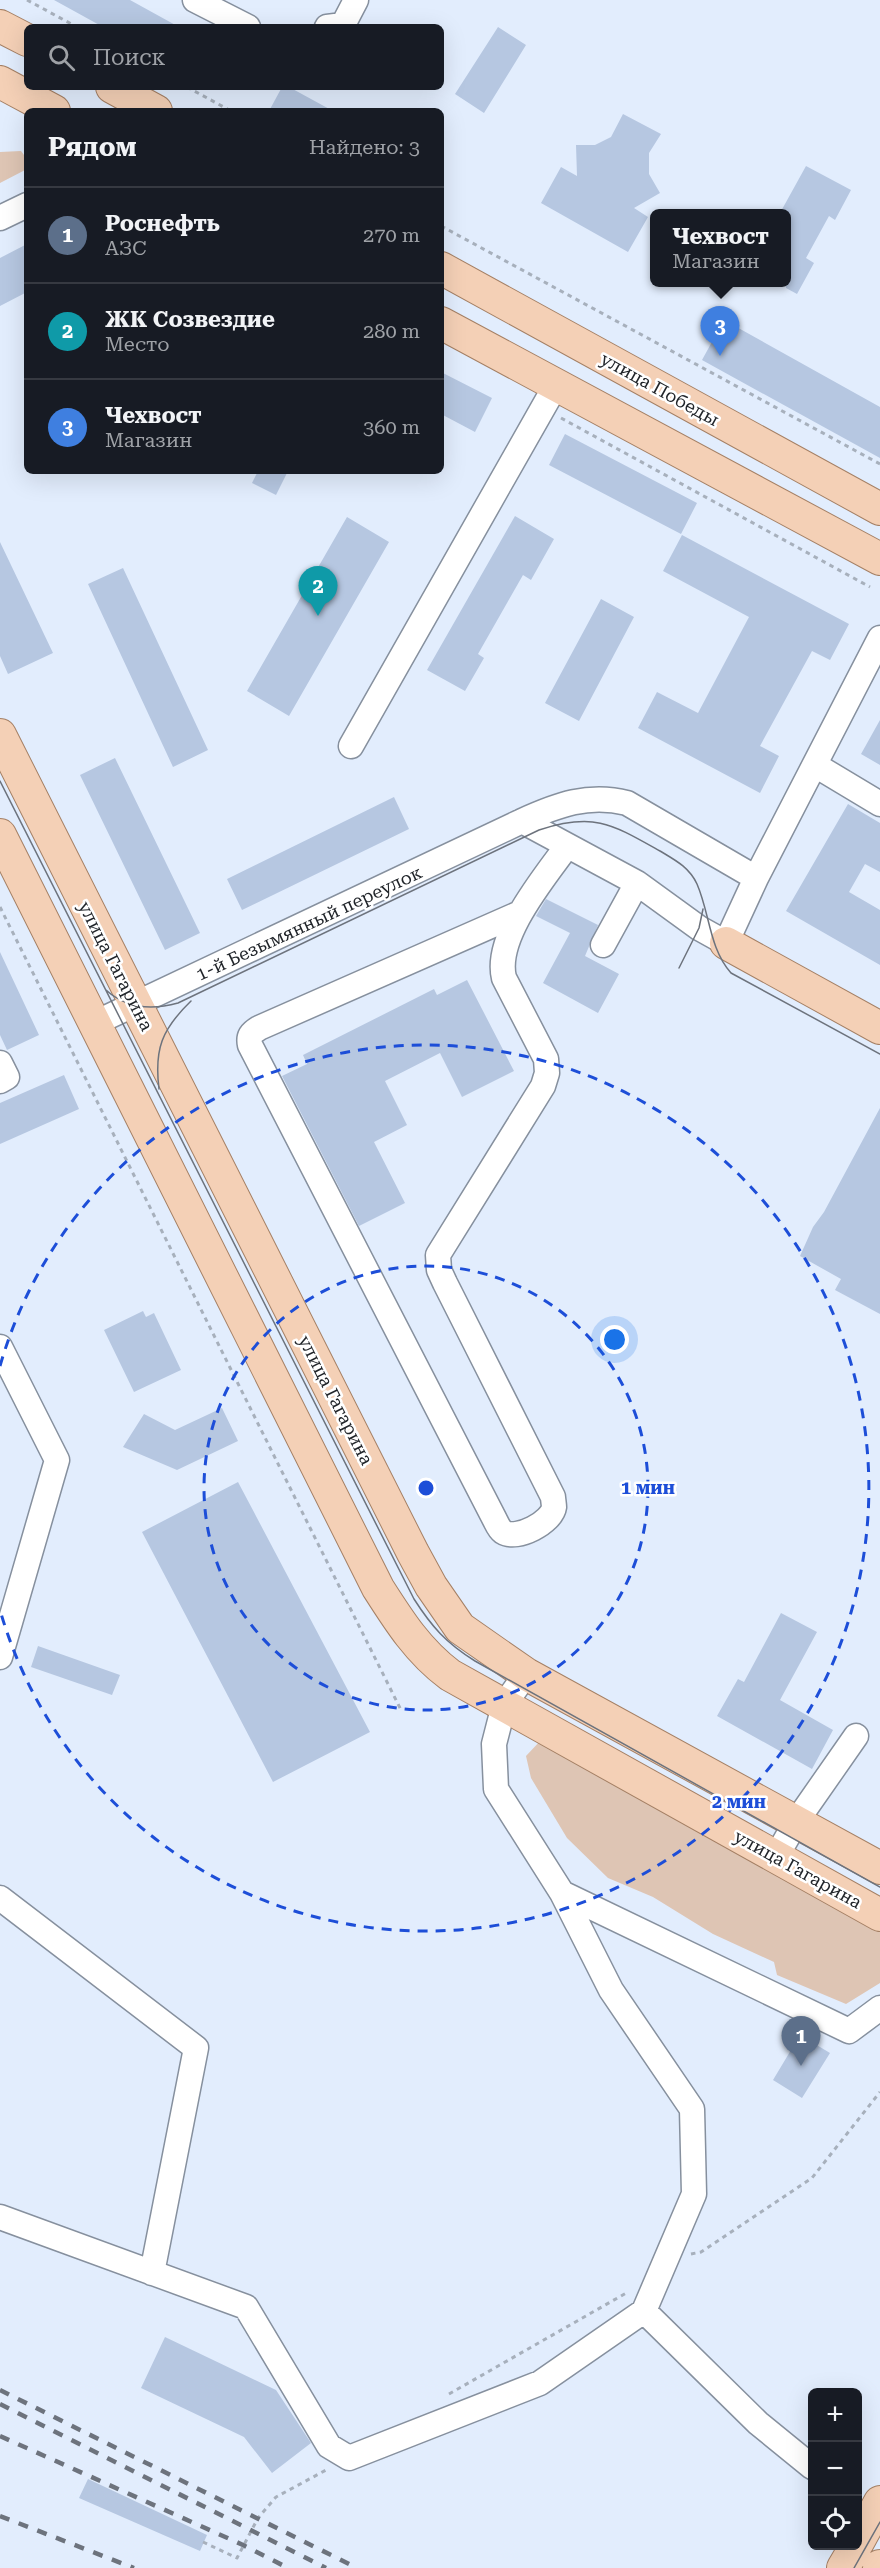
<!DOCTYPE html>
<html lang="ru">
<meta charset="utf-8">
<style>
:root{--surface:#171b24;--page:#20242c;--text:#f1f3f6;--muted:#9ea1a6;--line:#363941;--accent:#a2612c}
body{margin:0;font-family:"Roboto Serif",serif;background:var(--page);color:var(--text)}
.controls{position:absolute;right:18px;bottom:18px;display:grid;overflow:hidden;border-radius:9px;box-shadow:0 6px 24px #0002}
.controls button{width:54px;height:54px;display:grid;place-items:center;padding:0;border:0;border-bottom:2px solid var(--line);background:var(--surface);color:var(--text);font:30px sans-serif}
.you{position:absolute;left:615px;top:1340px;width:21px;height:21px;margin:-15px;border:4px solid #fff;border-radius:50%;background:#1a73e8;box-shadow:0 0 0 9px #1a73e833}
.badge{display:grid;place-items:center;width:39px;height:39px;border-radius:50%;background:var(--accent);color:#fff;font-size:20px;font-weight:700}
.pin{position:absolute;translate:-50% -50px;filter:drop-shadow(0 2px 3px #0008)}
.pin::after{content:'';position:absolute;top:32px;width:21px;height:18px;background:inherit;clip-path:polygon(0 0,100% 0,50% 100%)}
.popup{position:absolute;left:650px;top:209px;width:141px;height:78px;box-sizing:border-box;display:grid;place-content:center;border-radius:9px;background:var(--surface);filter:drop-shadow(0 2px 4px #0005);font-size:20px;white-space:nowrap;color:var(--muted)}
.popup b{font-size:22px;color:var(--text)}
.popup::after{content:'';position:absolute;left:50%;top:100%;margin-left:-12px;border:12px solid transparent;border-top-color:var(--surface)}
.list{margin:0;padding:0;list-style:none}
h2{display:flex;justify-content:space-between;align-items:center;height:78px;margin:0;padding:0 24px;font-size:26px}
h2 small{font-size:20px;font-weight:400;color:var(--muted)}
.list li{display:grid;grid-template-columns:39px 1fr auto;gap:18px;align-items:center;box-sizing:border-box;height:96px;padding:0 24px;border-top:2px solid var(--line)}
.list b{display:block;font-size:22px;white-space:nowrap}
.list p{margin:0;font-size:20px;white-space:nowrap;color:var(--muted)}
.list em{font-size:20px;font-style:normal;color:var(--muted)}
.icon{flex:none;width:33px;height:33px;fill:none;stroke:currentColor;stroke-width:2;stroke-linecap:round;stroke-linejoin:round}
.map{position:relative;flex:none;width:880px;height:2568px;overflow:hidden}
.search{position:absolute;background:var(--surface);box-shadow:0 6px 24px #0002;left:24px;top:24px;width:420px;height:66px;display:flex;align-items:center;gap:15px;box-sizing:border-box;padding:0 21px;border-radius:9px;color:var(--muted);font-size:22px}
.panel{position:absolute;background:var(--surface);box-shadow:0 6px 24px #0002;left:24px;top:108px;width:420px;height:366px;border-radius:9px}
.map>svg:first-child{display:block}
</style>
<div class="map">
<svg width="880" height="2568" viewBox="0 0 880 2568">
<rect width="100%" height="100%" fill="#e2edfd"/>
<path fill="#dec5b4" d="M21,151L27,159V169L0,183V152Z
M542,1739L880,1927V1983L846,2004L777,1975L774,1962L713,1934L653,1897L608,1878L567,1838L531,1778L526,1756Z"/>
<path fill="#b6c7e1" d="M54,0H130L179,27H103Z
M498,27L526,45L484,113L455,94Z
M282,87H289L333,111H269Z
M623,114L661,134L649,153V174L660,193L634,208L648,217L628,252L541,203L561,167L577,176L576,145H595L611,137Z
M806,166L851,190L835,220L829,216L806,258L814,263L797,294L786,288V213H780Z
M27,244V292L0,306V258Z
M724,320L880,407V458L702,360Z
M441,372L492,398L475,432L441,414Z
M565,434L697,503L681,534L549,465Z
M258,471H288L276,495L252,483Z
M515,516L554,539L531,580L523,575L478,654L484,658L465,691L427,670Z
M347,517L389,542L289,716L247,691Z
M682,535L849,624L830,660L812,651L760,746L779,756L760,793L638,728L657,692L698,713L749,617L663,571Z
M0,542L53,653L8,674L0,656Z
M123,568L208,750L173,767L88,584Z
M601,599L634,617L579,721L545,703Z
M880,720V765L861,754Z
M115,758L200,933L165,950L80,775Z
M394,797L409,829L242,910L227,879Z
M848,804L880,823V872L865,864L849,892L880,910V965L786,911Z
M546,899L598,925L585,956L619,974L598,1013L543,983L570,933L536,916Z
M0,952L39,1035L7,1050L0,1035Z
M467,980L514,1071L462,1097L440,1053L385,1081L407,1125L374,1142L405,1203L359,1226L282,1076L307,1064L303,1055L434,989L437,995Z
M64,1075L79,1109L0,1144V1103Z
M880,1108V1314L835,1290L841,1279L800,1256L813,1227L824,1212Z
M143,1311L146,1317L154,1313L181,1370L134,1392L104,1330Z
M222,1408L238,1441L177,1470L123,1447L144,1414L175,1430Z
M238,1482L370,1732L273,1782L142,1532Z
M781,1613L817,1632L780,1700L833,1730L812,1769L717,1716L738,1679L744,1682Z
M38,1646L120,1675L112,1695L31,1667Z
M800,2035L830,2053L802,2098L773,2080Z
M165,2337L276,2390L311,2443L272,2473L244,2437L141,2388Z
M88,2479L207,2535L200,2551L79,2498Z"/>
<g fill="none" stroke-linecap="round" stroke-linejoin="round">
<g stroke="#86909e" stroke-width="27">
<path id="minor" d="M195,0L248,27
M327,27L343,25L356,0
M0,218L27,205
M351,746L556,385
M815,765L880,804
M522,821L637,883L699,928L726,943L756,878L880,638
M520,913L259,1028C251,1033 248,1036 250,1045L495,1520C497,1524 499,1529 503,1532C517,1541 552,1522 554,1507C554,1505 553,1499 553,1497L445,1283L439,1270L438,1255L543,1086L547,1073L546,1059L504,978C494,937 544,878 567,846
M603,945L637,883
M95,1023L522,821C557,805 589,793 627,803L756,878
M0,1063L7,1077L0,1081
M0,1347L57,1460L0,1657
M526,1674L504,1705L494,1744L496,1789L562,1893L611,1990L692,2109L694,2194L644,2311L758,2423L812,2467
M776,1857L796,1822L856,1736
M562,1893L849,2031L880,2008
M0,1898L196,2048L152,2273
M0,2217L246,2307L329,2446L349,2458L540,2383L644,2311"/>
</g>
<g stroke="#a58065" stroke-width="34">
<path id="major" d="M0,26L27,40
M0,82L54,111
M112,87L156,111
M441,268L880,509
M441,323L880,559
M0,735L413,1553L431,1586L460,1628L526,1674L880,1868
M0,835L378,1588C399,1621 418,1651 450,1675L880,1915
M726,943L880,1028
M858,2542L880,2502
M843,2568L856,2546
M879,2568L880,2566"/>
</g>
<path stroke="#a7b0bc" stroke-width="3" stroke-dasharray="4.5 4.5" stroke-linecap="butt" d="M27,0L77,27
M187,87L231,111
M441,226L880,464
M561,418L870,587
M0,907L401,1710
M691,2254L701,2252L812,2178L880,2092
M449,2394L628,2292
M203,2542L237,2558L258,2518L276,2497L328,2469"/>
<use href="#minor" stroke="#fff" stroke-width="24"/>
<use href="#major" stroke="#f4d0b6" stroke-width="32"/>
<path stroke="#6d737d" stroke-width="1.5" d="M0,781L414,1599C432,1627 446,1643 475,1661L880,1887
M679,968L699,928L703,909
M106,990C127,1009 153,1010 178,1003L539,830C594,812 612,824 660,851C675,860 689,867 697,884C710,914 709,948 731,973L880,1054
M159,1089C154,1049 162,1029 191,1001
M854,2568L880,2522"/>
<path stroke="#6d737d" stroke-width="4.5" stroke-dasharray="10 10" stroke-linecap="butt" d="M0,2390L357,2568
M0,2404L326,2568
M0,2436L243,2545L288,2568
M0,2516L134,2568"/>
</g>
<g fill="none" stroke="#1d4ed8" stroke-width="3" stroke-dasharray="10 8">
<circle cx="426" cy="1488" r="222"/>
<path d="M0 1366A443 443 0 1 1 0 1610"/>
</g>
<g text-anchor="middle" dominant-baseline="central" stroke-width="5" stroke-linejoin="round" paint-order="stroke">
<g font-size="18" fill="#21252a" stroke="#fff">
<text transform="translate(660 389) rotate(29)">улица Победы</text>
<text transform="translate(309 923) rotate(-25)">1-й Безымянный переулок</text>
<text transform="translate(116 966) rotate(63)">улица Гагарина</text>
<text transform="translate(336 1400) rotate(63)">улица Гагарина</text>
<text transform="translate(798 1869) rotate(29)">улица Гагарина</text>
</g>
</g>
<circle cx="426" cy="1488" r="9" fill="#1d4ed8" stroke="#fff" stroke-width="3"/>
<g font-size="18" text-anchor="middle" font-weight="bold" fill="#1d4ed8" stroke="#fff" stroke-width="5" stroke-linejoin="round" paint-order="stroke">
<text x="648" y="1494">1 мин</text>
<text x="739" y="1808">2 мин</text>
</g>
</svg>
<div class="controls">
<button>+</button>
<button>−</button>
<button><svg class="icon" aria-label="locate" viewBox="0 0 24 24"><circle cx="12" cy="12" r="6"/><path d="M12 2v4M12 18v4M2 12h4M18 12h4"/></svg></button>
</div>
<div class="you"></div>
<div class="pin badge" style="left:801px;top:2066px;background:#5c6f8a">1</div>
<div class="pin badge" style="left:318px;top:616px;background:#0f9aa8">2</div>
<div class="pin badge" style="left:720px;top:356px;background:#3f7fe0">3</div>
<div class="popup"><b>Чехвост</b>Магазин</div>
<div class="search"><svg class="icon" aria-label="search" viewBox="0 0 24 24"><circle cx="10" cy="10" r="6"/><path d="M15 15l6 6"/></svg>Поиск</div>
<section class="panel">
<h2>Рядом<small>Найдено: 3</small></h2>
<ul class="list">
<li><span class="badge" style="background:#5c6f8a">1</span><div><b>Роснефть</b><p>АЗС</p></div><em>270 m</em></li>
<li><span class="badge" style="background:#0f9aa8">2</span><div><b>ЖК Созвездие</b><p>Место</p></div><em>280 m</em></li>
<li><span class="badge" style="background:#3f7fe0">3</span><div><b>Чехвост</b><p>Магазин</p></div><em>360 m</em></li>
</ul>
</section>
</div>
